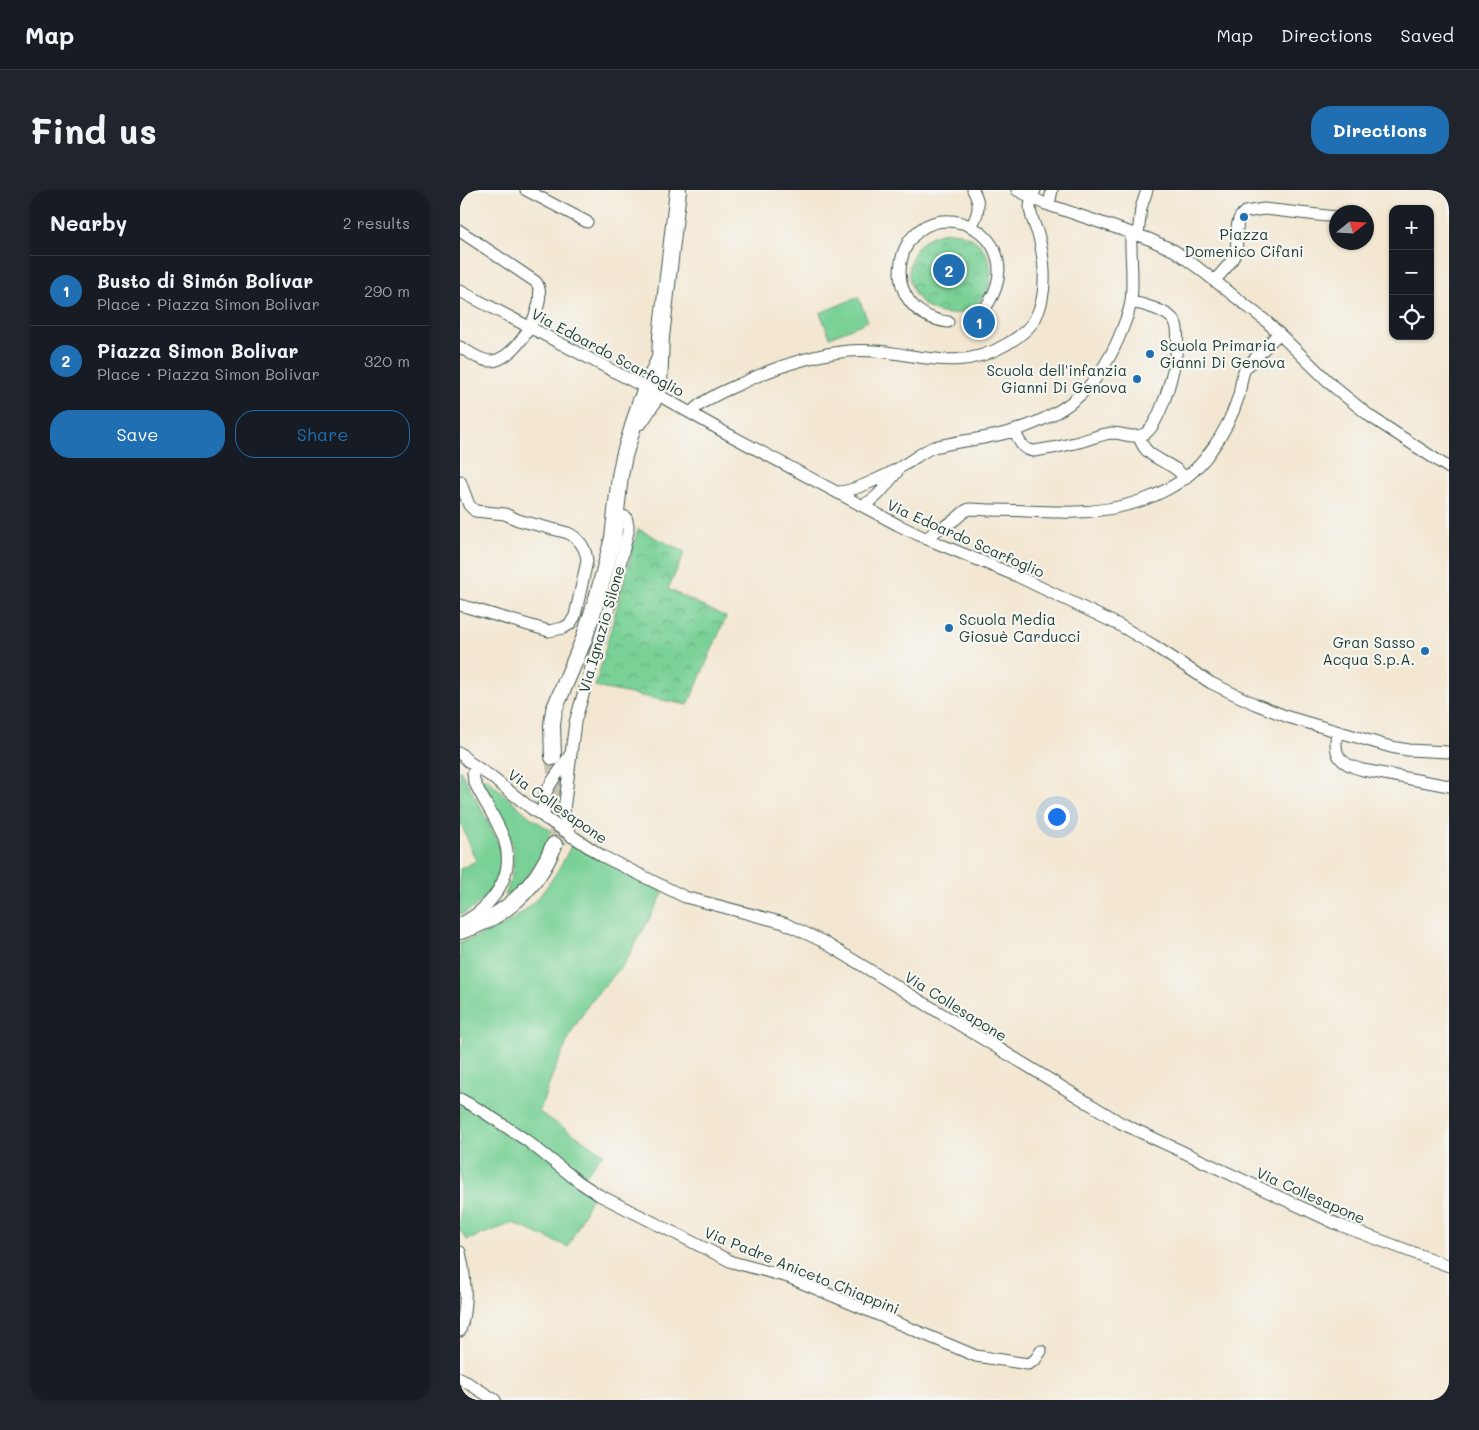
<!DOCTYPE html>
<meta charset="utf-8">
<style>
:root{--surface:#171b24;--page:#20242c;--text:#f1f3f6;--muted:#9ea1a6;--line:#363941;--accent:#1f6fb2}
body{margin:0;font-family:Mali,sans-serif;background:var(--page);color:var(--text)}
.controls{position:absolute;right:15px;top:15px;display:grid;overflow:hidden;border-radius:10px;box-shadow:0 1px 4px #0004}
.controls button{width:45px;height:45px;display:grid;place-items:center;padding:0;border:0;border-bottom:1px solid var(--line);background:var(--surface);color:var(--text);font:25px sans-serif}
.compass{position:absolute;left:869px;top:15px;width:45px;height:45px;border-radius:50%;background:var(--surface);box-shadow:0 1px 4px #0004;rotate:72deg}
.you{position:absolute;left:596px;top:626px;width:18px;height:18px;margin:-12px;border:4px solid #fff;border-radius:50%;background:#1a73e8;box-shadow:0 0 0 8px #1a73e833}
.badge{display:grid;place-items:center;width:32px;height:32px;border-radius:50%;background:var(--accent);color:#fff;font-size:16px;font-weight:700}
.pin{position:absolute;translate:-50% -50%;border:2px solid #fff;box-shadow:0 1px 5px #0006}
.list{margin:0;padding:0;list-style:none}
h2{display:flex;justify-content:space-between;align-items:center;height:65px;margin:0;padding:0 20px;font-size:21px}
h2 small{font-size:16px;font-weight:400;color:var(--muted)}
.list li{display:grid;grid-template-columns:32px 1fr auto;gap:15px;align-items:center;box-sizing:border-box;height:70px;padding:0 20px;border-top:1px solid var(--line)}
.list b{display:block;font-size:19px;white-space:nowrap}
.list p{margin:0;font-size:16px;white-space:nowrap;color:var(--muted)}
.list em{font-size:16px;font-style:normal;color:var(--muted)}
.actions{display:flex;gap:10px;padding:15px 20px}
.actions a{flex:1;padding:11px 0;border:1px solid var(--accent);border-radius:20px;text-align:center;font-size:18px;color:var(--accent)}
.actions .main{background:var(--accent);color:#fff}
.icon{flex:none;width:28px;height:28px;fill:none;stroke:currentColor;stroke-width:2;stroke-linecap:round;stroke-linejoin:round}
.map{position:relative;flex:none;width:989px;height:1210px;overflow:hidden;border-radius:20px}
header{display:flex;align-items:center;gap:30px;box-sizing:border-box;height:70px;padding:0 25px;background:var(--surface);border-bottom:1px solid var(--line)}
header strong{font-size:24px}
nav{display:flex;gap:28px;margin-inline-start:auto;font-size:18px}
.intro{display:flex;align-items:center;justify-content:space-between;box-sizing:border-box;height:120px;padding:0 30px}
h1{margin:0;font-size:35px}
.button{padding:12px 22px;border-radius:20px;background:var(--accent);color:#fff;font-size:18px;font-weight:700}
main{display:flex;gap:30px;padding:0 30px}
aside{flex:1;background:var(--surface);border-radius:20px;box-shadow:0 1px 4px #0004}
.map>svg:first-child{display:block}
</style>
<header>
<strong>Map</strong>
<nav><a>Map</a><a>Directions</a><a>Saved</a></nav>
</header>
<div class="intro"><h1>Find us</h1><a class="button">Directions</a></div>
<main>
<aside>
<h2>Nearby<small>2 results</small></h2>
<ul class="list">
<li><span class="badge">1</span><div><b>Busto di Simón Bolívar</b><p>Place · Piazza Simon Bolivar</p></div><em>290 m</em></li>
<li><span class="badge">2</span><div><b>Piazza Simon Bolivar</b><p>Place · Piazza Simon Bolivar</p></div><em>320 m</em></li>
</ul>
<div class="actions"><a class="main">Save</a><a>Share</a></div>
</aside>
<div class="map">
<svg width="989" height="1210" viewBox="0 0 989 1210">
<defs>
<pattern id="park-crowns" width="20" height="18" patternUnits="userSpaceOnUse" patternTransform="scale(1.25)"><rect width="20" height="18" fill="#79d196"/><path d="M2 6a3 3 0 1 1 6 0M12 15a3 3 0 1 1 6 0" fill="none" stroke="#63ab7b"/></pattern>
</defs>
<rect width="100%" height="100%" fill="#f6f6f2"/>
<filter id="ink" filterUnits="userSpaceOnUse"><feTurbulence type="fractalNoise" baseFrequency=".02" numOctaves="2"/><feDisplacementMap in="SourceGraphic" scale="10" xChannelSelector="R" yChannelSelector="G"/><feConvolveMatrix kernelMatrix="1 2 1 2 8 2 1 2 1" color-interpolation-filters="sRGB"/></filter>
<filter id="wash" filterUnits="userSpaceOnUse"><feTurbulence type="fractalNoise" baseFrequency=".0096" numOctaves="4" result="noise"/><feDisplacementMap in="SourceGraphic" scale="20" xChannelSelector="R" yChannelSelector="G"/><feGaussianBlur stdDeviation="1.12" result="paint"/><feColorMatrix in="noise" values="0 0 0 0 0 0 0 0 0 0 0 0 0 0 0 0 0 1.4 0 .05"/><feComposite in="paint" operator="in"/></filter>
<g filter="url(#wash)">
<rect width="100%" height="100%" fill="#f3e7d2"/>
<path fill="#79d196" stroke="#4c8765" d="M398,107L408,131L370,147L360,123Z
M0,580C10,597 19,615 28,632C32,640 37,648 39,657C47,685 25,715 0,725V679L16,671L0,631Z
M24,588L27,589L70,627L98,645L95,650L103,655L102,656L87,651C77,672 66,694 46,706L45,705C66,657 44,633 21,592Z
M112,654L204,702L164,774L130,812L112,841L92,886L79,922L143,963L118,995L133,1005L108,1057L53,1033L7,1050L0,1040V860L4,848L0,845V752C59,736 85,709 112,654Z"/>
<path fill="url(#park-crowns)" stroke="#4c8765" d="M449 83a41 41 0 1 1 82 0a41 41 0 1 1-82 0Z
M178,339L225,362L208,399L266,427L228,515L135,497Z"/>
</g>
<g filter="url(#ink)">
<g fill="none" stroke-linecap="round" stroke-linejoin="round">
<path stroke="#c9c5b2" stroke-width="16" stroke-dasharray="16 8" stroke-linecap="butt" d="M93,567C96,596 103,626 94,655"/>
<g stroke="#3f564c" stroke-width="13">
<path id="street" d="M66,0L127,32
M557,0L583,13L689,49L715,61L737,77L806,131L874,197L911,227L989,278
M589,15L592,0
M511,37C519,23 521,14 513,0
M0,41L76,92C91,112 56,171 31,171C20,171 9,162 0,157
M678,45L681,18L687,0
M754,91C761,83 770,75 774,66C781,52 771,32 785,22L804,19L876,27
M0,101L186,198L264,242L438,335L467,349L557,386L659,435L693,455L751,493L795,514L828,527L931,557L948,560L989,562
M488,132C412,122 434,15 502,33C516,37 528,47 534,59C544,80 538,99 526,117
M231,223C240,211 266,200 280,194C313,178 351,165 388,161C446,156 491,188 547,154C557,148 569,140 575,129C588,105 585,73 579,47C576,38 571,28 570,18C570,12 573,6 575,0
M555,241C559,251 562,260 574,261C589,259 604,256 619,252C630,249 641,244 652,243C664,243 674,250 686,243C703,231 725,150 715,132C709,121 683,114 671,112
M679,246C686,273 713,269 725,289
M0,291L9,315L15,321L45,324L58,330L108,343C120,349 126,358 127,371L115,426L110,434L103,438L89,441L0,415
M378,302C393,302 430,284 444,275C454,269 463,261 474,257C501,250 530,249 556,240C611,222 641,194 662,140C665,131 670,121 671,111C674,89 670,65 671,43
M400,315C416,313 427,293 437,282
M467,349C474,339 484,338 493,331C499,327 502,322 509,319C517,319 525,320 532,320C555,320 578,322 601,322C655,324 721,307 752,259C764,243 773,224 779,205C781,196 781,187 785,179L819,143
M877,542C873,566 880,574 903,580L989,596
M0,563L8,571L30,586L72,619L142,666L225,707L324,733L362,751L661,933L877,1034L989,1076
M86,629C75,604 98,587 109,566
M112,647L106,632L104,620L115,532L152,407L168,342V335L166,327L156,324
M0,734C31,718 57,686 44,649C37,629 23,611 14,591L13,583L15,576
M0,909L22,921L66,950L119,992L139,1005L272,1072L328,1087L516,1166L568,1174L575,1170L581,1161
M0,1062C6,1089 8,1114 0,1141
M0,1188L35,1210"/>
</g>
<g stroke="#3f564c" stroke-width="18">
<path id="secondary" d="M180,231L192,213L199,196L201,147L218,0
M93,567L92,535L94,520L124,449L138,405L153,348L160,286L164,266L180,213L199,170
M0,741C44,728 77,697 94,655"/>
</g>
<use href="#street" stroke="#fff" stroke-width="11"/>
<use href="#secondary" stroke="#fff" stroke-width="16"/>
</g>
</g>
<g fill="#1f6fb2" stroke="#f6f6f2" stroke-width="2">
<circle cx="784" cy="27" r="5"/>
<circle cx="690" cy="164" r="5"/>
<circle cx="677" cy="189" r="5"/>
<circle cx="489" cy="438" r="5"/>
<circle cx="965" cy="461" r="5"/>
</g>
<g text-anchor="middle" dominant-baseline="central" stroke-width="4.5" stroke-linejoin="round" paint-order="stroke">
<g font-size="15" fill="#1f3d34" stroke="#f6f6f2" text-anchor="start">
<text x="784" y="44" text-anchor="middle">Piazza<tspan x="784" dy="17">Domenico Cifani</tspan></text>
<text x="700" y="155">Scuola Primaria<tspan x="700" dy="17">Gianni Di Genova</tspan></text>
<text x="667" y="180" text-anchor="end">Scuola dell'infanzia<tspan x="667" dy="17">Gianni Di Genova</tspan></text>
<text x="499" y="429">Scuola Media<tspan x="499" dy="17">Giosuè Carducci</tspan></text>
<text x="955" y="452" text-anchor="end">Gran Sasso<tspan x="955" dy="17">Acqua S.p.A.</tspan></text>
</g>
<g font-size="15" fill="#1f3d34" stroke="#f6f6f2">
<text transform="translate(148 162) rotate(28)">Via Edoardo Scarfoglio</text>
<text transform="translate(506 348) rotate(24)">Via Edoardo Scarfoglio</text>
<text transform="translate(141 439) rotate(-74)">Via Ignazio Silone</text>
<text transform="translate(98 616) rotate(35)">Via Collesapone</text>
<text transform="translate(496 816) rotate(32)">Via Collesapone</text>
<text transform="translate(851 1005) rotate(24)">Via Collesapone</text>
<text transform="translate(342 1080) rotate(22)">Via Padre Aniceto Chiappini</text>
</g>
</g>
</svg>
<div class="controls">
<button>+</button>
<button>−</button>
<button><svg class="icon" aria-label="locate" viewBox="0 0 24 24"><circle cx="12" cy="12" r="6"/><path d="M12 2v4M12 18v4M2 12h4M18 12h4"/></svg></button>
</div>
<svg class="compass" viewBox="-18 -18 36 36"><path d="M0-13l5 13h-10z" fill="#e53935"/><path d="M0 13l5-13h-10z" fill="#9ea1a6"/></svg>
<div class="you"></div>
<div class="pin badge" style="left:519px;top:132px">1</div>
<div class="pin badge" style="left:489px;top:80px">2</div>
</div>
</main>
